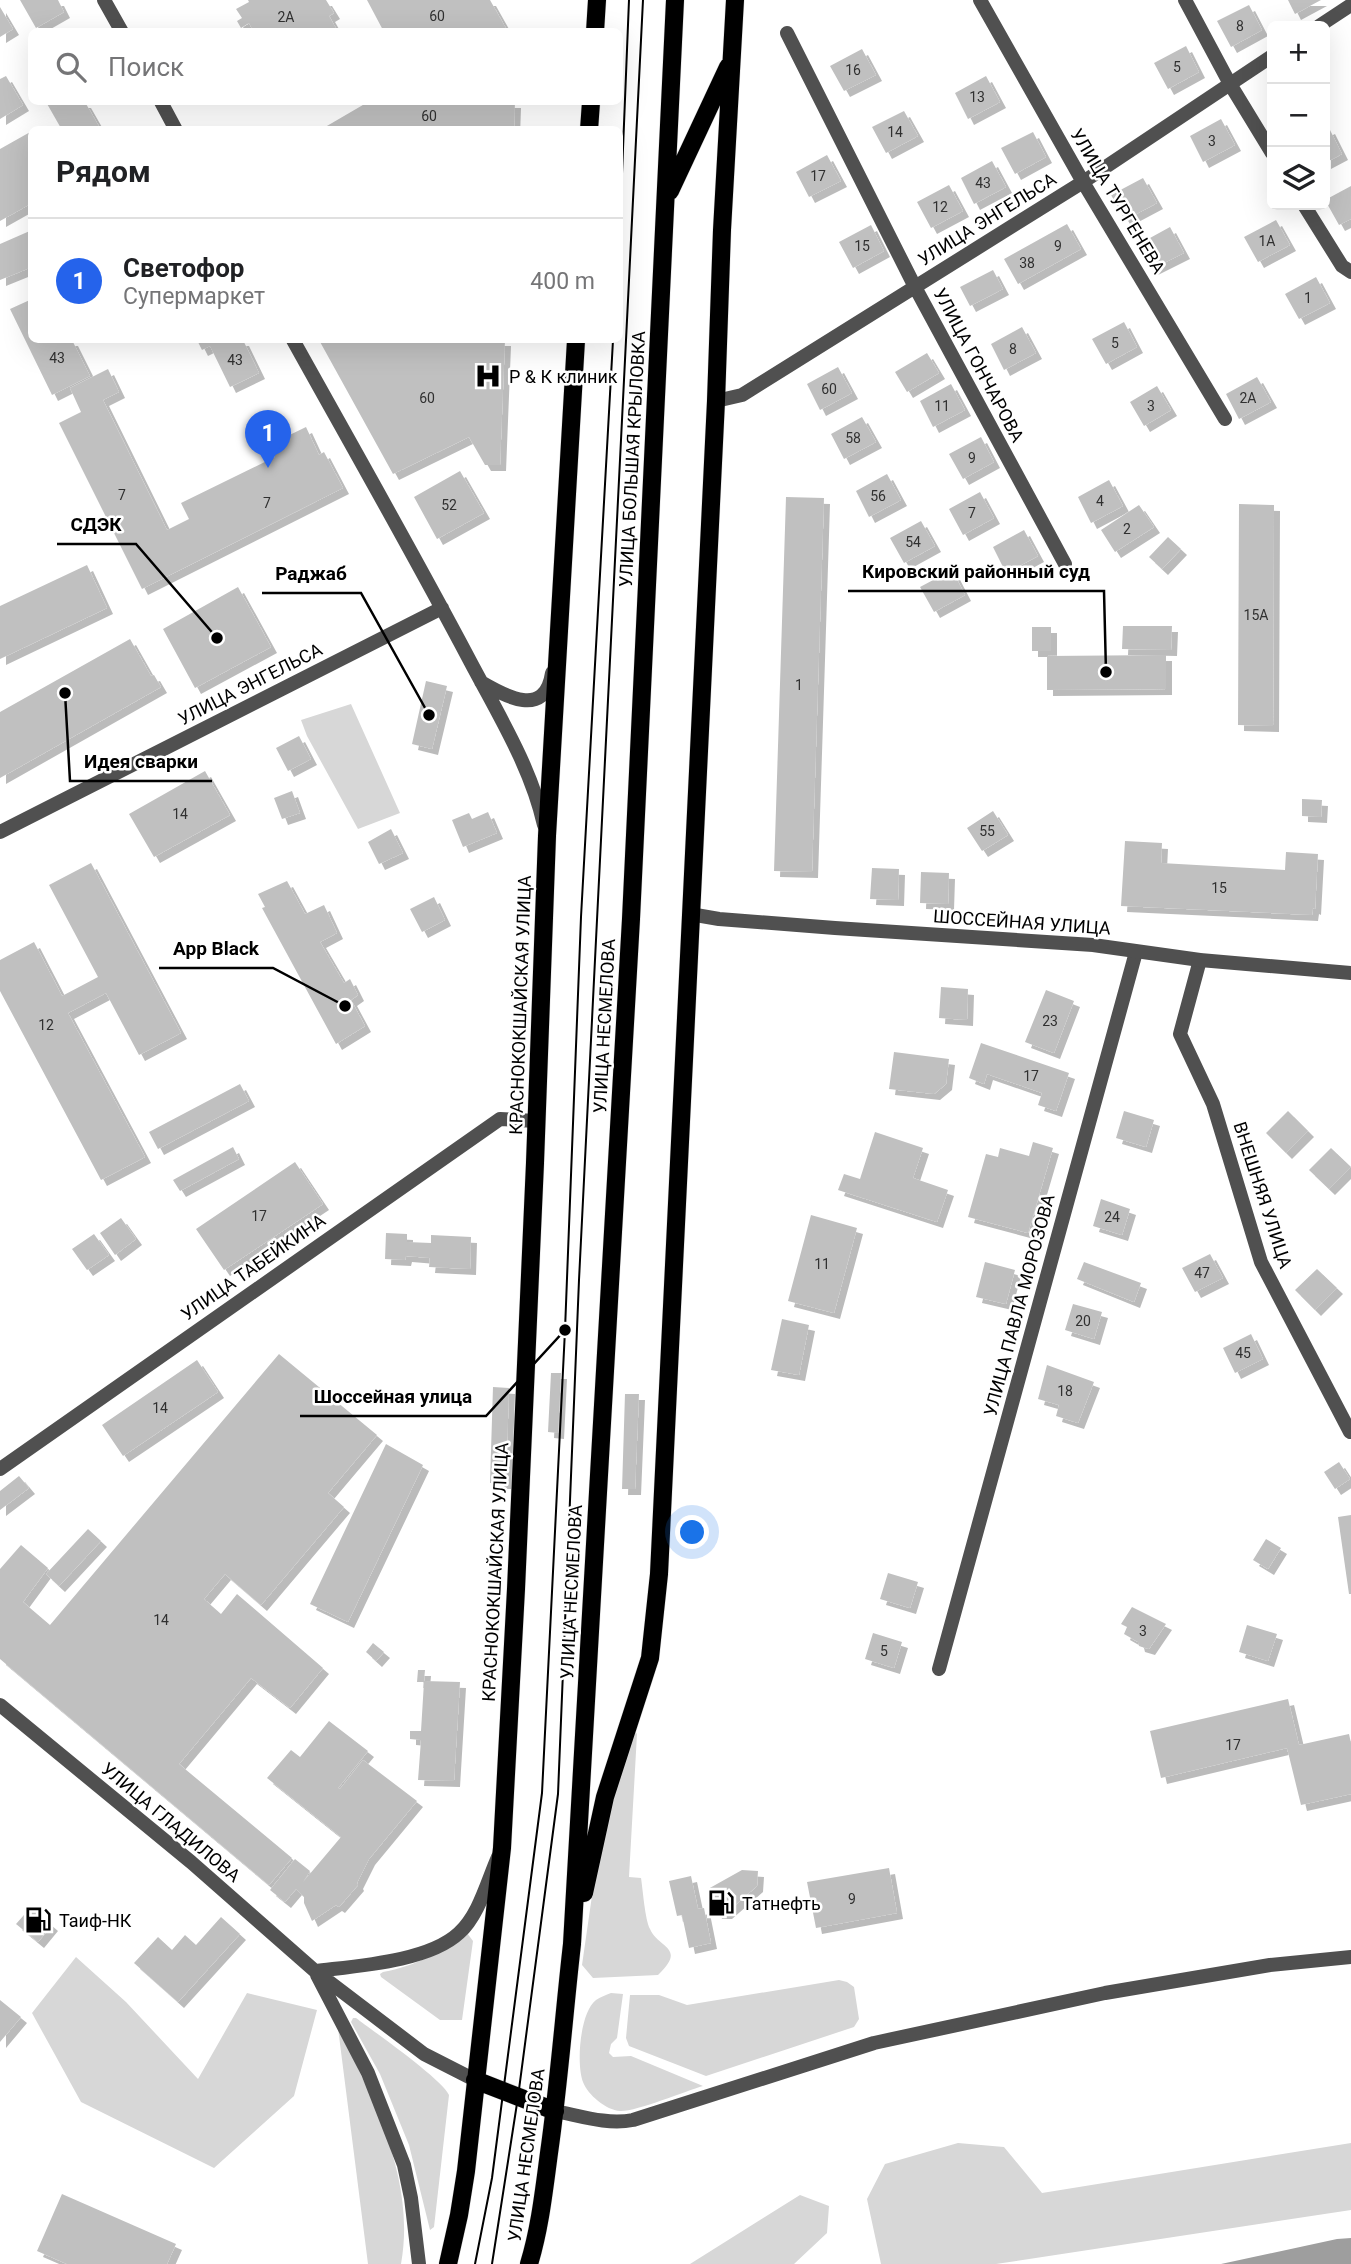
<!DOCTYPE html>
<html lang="ru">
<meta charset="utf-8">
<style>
:root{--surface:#fff;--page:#f6f6f6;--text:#202124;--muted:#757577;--line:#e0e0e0;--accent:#2563eb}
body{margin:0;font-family:Roboto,sans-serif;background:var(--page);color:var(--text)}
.controls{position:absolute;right:21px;top:21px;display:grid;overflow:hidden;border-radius:10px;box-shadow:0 7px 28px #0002}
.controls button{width:63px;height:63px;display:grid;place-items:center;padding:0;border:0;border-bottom:2px solid var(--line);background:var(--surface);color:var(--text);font:35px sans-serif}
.you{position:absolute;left:693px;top:1533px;width:24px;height:24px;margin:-18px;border:5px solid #fff;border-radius:50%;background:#1a73e8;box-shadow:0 0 0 10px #1a73e833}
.badge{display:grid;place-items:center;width:46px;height:46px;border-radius:50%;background:var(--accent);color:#fff;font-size:23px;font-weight:700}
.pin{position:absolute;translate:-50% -58px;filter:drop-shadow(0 2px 4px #0008)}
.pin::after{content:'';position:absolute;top:37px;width:24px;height:21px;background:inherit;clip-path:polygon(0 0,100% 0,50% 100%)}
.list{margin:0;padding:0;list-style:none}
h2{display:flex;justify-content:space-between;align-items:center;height:91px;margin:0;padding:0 28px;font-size:30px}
h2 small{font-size:23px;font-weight:400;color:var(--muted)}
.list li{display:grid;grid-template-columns:46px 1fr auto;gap:21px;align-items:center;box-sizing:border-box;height:126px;padding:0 28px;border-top:2px solid var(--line)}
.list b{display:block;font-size:26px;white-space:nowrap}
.list p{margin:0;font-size:23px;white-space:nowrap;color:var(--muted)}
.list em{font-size:23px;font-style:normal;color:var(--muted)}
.icon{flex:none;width:38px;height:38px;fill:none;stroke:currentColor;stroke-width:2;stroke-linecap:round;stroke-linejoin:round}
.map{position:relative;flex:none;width:1351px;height:2264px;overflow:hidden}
.search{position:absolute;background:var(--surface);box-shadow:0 7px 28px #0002;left:28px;top:28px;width:595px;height:77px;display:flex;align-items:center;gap:18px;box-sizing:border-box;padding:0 24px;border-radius:10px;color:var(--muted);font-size:26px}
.panel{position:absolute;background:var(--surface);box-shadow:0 7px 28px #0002;left:28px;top:126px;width:595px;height:217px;border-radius:10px}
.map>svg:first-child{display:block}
</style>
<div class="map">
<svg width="1351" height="2264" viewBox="0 0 1351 2264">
<defs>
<filter id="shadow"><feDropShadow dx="6" dy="6" stdDeviation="0" flood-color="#0004"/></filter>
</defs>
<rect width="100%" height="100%" fill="#fff"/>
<path fill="#d7d7d7" d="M351,704L400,813L358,829L307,736L301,720Z
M635,1731L637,1734L629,1877L641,1878C643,1891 645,1919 650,1929C659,1949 687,1947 658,1975L593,1978L582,1965L598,1854L609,1807Z
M467,1933L473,1941L462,2020H440L381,1977L380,1974L383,1972C419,1965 437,1953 467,1933Z
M76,1957L126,2002L198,2079L247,1993L317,2010L294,2096L214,2168L81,2102L32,2013Z
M839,1980L847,1982L854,1987L859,2019L854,2027L706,2076L629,2046L626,2038L630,1995H659L687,2005Z
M611,1993L623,1994L617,2038L611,2044L609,2053L613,2057L631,2056L703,2086C686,2091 635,2112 620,2111C606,2110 588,2095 583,2082C576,2064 580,2012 596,2000C600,1997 606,1995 611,1993Z
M353,2018H356C373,2031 442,2079 449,2095L434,2227L430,2230L409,2145L380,2074L351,2022Z
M338,2028C374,2101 416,2180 401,2264H368Z
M958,2143L1004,2147L1042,2193L1351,2143V2210L996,2264H881L867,2199L885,2164Z
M800,2195L829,2206L827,2233L794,2264H690Z"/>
<path fill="#9e9e9e" d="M1351,2238V2264H1221L1337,2239Z"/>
<path fill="#c0c0c0" filter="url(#shadow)" d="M20,0H58L64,12L36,28Z
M248,0H326L334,13L329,16L338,32H254L249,23L241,28L237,21L242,18L236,9L249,2Z
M367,0H490L508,32H384Z
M1288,0H1321L1295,14Z
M1249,5L1262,30L1231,47L1217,21Z
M0,7L13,29L0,37Z
M1186,46L1199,72L1168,89L1154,63Z
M862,49L876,75L844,91L830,66Z
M6,76L23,105L0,119V79Z
M986,76L1000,102L968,119L955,93Z
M46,102H85L101,130H62Z
M368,102H515L514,130H320Z
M904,111L918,136L886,153L872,127Z
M1221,119L1235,145L1203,162L1190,136Z
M1329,128L1342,154L1325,163V130Z
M32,131V203L0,221V149Z
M1033,132L1046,157L1015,174L1001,148Z
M827,155L841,181L809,197L796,172Z
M992,161L1006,187L974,204L961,178Z
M1143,178L1157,203L1125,220L1111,195Z
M949,185L963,211L931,228L917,202Z
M1351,186V219L1339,225L1325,200Z
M1276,220L1290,245L1258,262L1244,237Z
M1067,224L1081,249L1018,284L1004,259Z
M871,225L884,251L853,268L839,242Z
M1170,227L1184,253L1152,269L1139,244Z
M32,230V267L0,280V244Z
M993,270L1003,289L970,306L960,287Z
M1316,277L1330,303L1299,319L1285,294Z
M32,299V340H72L90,376L52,395L10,309Z
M1124,322L1137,347L1106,364L1092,339Z
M1022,327L1036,353L1004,370L991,344Z
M197,340H243L259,373L230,387L210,346L202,350Z
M319,340H505L500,465H485L469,437L393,474Z
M927,353L939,373L907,392L895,372Z
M838,367L852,393L820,410L807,384Z
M108,369L119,392L103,400L167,530L189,519L181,503L275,457L269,445L306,427L319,455L324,452L343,488L142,589L59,423L81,412L70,388Z
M1257,377L1271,402L1239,419L1226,394Z
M951,384L965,410L933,427L920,401Z
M1157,386L1171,410L1144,426L1130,402Z
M862,417L876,442L844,459L831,434Z
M981,437L994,462L963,479L949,454Z
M460,471L484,513L437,539L414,497Z
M887,474L901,500L869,517L856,491Z
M1109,480L1123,506L1091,523L1078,497Z
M980,492L994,518L963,535L949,509Z
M786,497L824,498L812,872L774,871Z
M1239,504L1274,505L1273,726L1238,725Z
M1139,505L1154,527L1115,552L1101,530Z
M921,521L935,546L904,563L890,538Z
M1024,530L1038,556L1006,573L993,547Z
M1168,537L1181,549L1162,569L1149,557Z
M87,565L107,608L0,659V606Z
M952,570L965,595L934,612L920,587Z
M238,587L271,647L195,688L163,629Z
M1123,626H1172L1171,650L1122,649Z
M1032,627H1051V651H1032Z
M130,639L151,676L154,675L161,687L0,778V712Z
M1166,655V689L1047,690V656Z
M426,681L447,686L432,749L412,744Z
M299,736L311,759L288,771L276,748Z
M205,771L230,815L154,857L129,814Z
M292,791L300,813L282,819L274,798Z
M1302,799L1322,800L1321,817L1302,816Z
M993,811L1008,835L982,851L967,828Z
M488,812L497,833L463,847L452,820L469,813L472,819Z
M391,829L403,853L379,864L368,842Z
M1125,841L1162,843L1161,863L1285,870L1286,852L1318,854L1315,909L1313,908L1312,915L1121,906Z
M91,863L181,1033L139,1055L106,993L68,1013L145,1157L101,1180L0,991V960L34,942L62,996L98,977L49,885Z
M872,868L899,869L898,900L870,899Z
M921,872L949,873L948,904L920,903Z
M287,881L305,914L324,905L337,933L320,942L344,983L350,979L358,995L351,1000L365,1026L336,1044L262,908L265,907L258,894Z
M434,897L445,920L422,932L410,909Z
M941,987L968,989L967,1020L939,1018Z
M1046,990L1074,1001L1054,1053L1025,1042Z
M981,1043L1069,1073L1056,1111L1038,1105L1042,1093L987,1074L984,1084L969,1078Z
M894,1052L949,1059L946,1084L934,1094L889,1089Z
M240,1084L249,1101L158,1149L149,1132Z
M1124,1111L1154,1120L1146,1147L1116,1138Z
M1288,1111L1308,1131L1286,1153L1266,1133Z
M875,1132L923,1148L913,1178L948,1190L937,1222L838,1190L844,1174L860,1179Z
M1033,1142L1053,1148L1028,1233L968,1217L986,1154L998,1157L1000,1148L1029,1156Z
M233,1147L239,1159L180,1191L173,1180Z
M1331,1148L1351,1167L1329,1189L1309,1170Z
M295,1162L323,1204L224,1270L196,1229Z
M1101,1199L1130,1209L1122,1235L1093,1226Z
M811,1215L857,1228L834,1313L788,1301Z
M121,1218L136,1239L115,1255L100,1233Z
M386,1233L407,1234V1242L431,1243V1235L471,1237L470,1269L429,1267L430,1258L406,1256L405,1260L385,1259Z
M94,1234L109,1255L87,1270L72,1249Z
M1210,1254L1223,1278L1195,1292L1182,1268Z
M985,1262L1015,1270L1006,1304L976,1297Z
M1084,1262L1141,1283L1134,1302L1077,1279Z
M1317,1269L1337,1288L1315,1310L1295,1290Z
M1073,1304L1102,1312L1094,1339L1065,1330Z
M782,1319L809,1325L799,1375L771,1370Z
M1251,1334L1263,1359L1235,1373L1223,1348Z
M279,1354L377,1435L328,1493L344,1507L261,1605L225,1574L204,1599L221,1614L237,1594L323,1668L290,1708L251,1678L179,1764L292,1858L269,1885L0,1659V1569L21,1545L48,1568L23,1602L50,1625Z
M197,1360L218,1392L123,1456L102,1425Z
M1047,1365L1094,1382L1078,1423L1056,1416L1059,1405L1038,1399Z
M551,1373H561L558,1433L548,1432Z
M493,1387L509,1388L506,1483H490Z
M625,1394H639L635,1489H622Z
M386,1444L423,1465L348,1622L310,1604Z
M1339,1462L1350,1479L1335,1489L1324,1472Z
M19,1476L29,1488L0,1510V1491Z
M1351,1515V1594H1349L1338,1517Z
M88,1529L101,1541L59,1586L46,1574Z
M1266,1539L1281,1548L1268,1569L1253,1560Z
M888,1573L918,1582L910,1608L880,1599Z
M1132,1607L1166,1624L1149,1649L1139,1646L1138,1642L1124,1634L1127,1627L1121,1624Z
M1247,1625L1277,1634L1268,1661L1239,1652Z
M873,1633L902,1642L894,1668L865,1659Z
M373,1643L384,1652L376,1661L366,1652Z
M418,1670H425L424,1681L460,1682L454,1781L418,1780L421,1740L410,1739V1731H421L424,1682H417Z
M1288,1699L1299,1745L1349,1734L1351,1743V1794L1301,1805L1287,1748L1161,1778L1150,1731Z
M329,1721L368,1751L338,1788L340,1789L363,1760L417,1801L369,1859L357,1883L358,1885L339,1907L336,1905L312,1921L304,1903V1897L296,1889L285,1902L270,1890L295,1859L310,1871L303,1882L341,1837L267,1778L291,1750L300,1757Z
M889,1868L897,1913L816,1928L807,1882Z
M742,1870L758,1871L757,1886L726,1913H716L708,1889Z
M691,1876L698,1909L704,1908L711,1943L689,1948L682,1915L677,1916L669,1881Z
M31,1907L52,1925L38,1942L16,1924Z
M221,1917L240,1934L178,2002L134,1963L158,1937L172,1950L185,1935L196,1945Z
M0,2000L21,2017L0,2042Z
M62,2194L176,2244L167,2264H67L37,2251Z"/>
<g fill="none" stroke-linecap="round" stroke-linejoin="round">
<g stroke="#dbdbdb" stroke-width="19">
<path id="primary" d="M595,32L597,0
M589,130L591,102
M670,191L728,67
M584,1893L605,1797L650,1658L659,1574L716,401L722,230L735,0
M475,2080L555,2111
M448,2264L459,2215L466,2171L502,1848L516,1589L535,1163L547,836L576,340
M529,2264C540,2228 544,2190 549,2153C559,2083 564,2014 572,1944L631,919L675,0"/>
</g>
<path stroke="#505050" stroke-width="14" d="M104,0L122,32
M980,0L1083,182L1225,419
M1185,0L1230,84L1272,153
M1319,26L1351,5
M787,33L915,287L1065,564
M161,102L176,130
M1304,205L1342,266L1351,272
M293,340C352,446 413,553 470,661C498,714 531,767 544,825
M716,401L742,395L1083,182L1272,56
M481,682C505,696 545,719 552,673
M0,832L442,608
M1200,960L1180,1034L1213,1104L1261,1262L1350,1432
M0,1469L500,1119L536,1121
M939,1669L1136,952
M555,2111C581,2116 607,2125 633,2120L874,2043L1105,1993L1270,1965L1351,1957"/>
<path stroke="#505050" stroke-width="14" d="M690,914L719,919L835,928L1093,945L1200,960L1351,973
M0,1705L191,1862L315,1971L424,2054L475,2080
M315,1971C355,1966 428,1962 459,1933C479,1915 487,1882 498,1857
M317,1975L368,2073L404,2165L411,2198L419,2264"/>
<use href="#primary" stroke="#000" stroke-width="18"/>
<path stroke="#000" stroke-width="2" d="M620,223L629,0
M475,2264L492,2178L542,1793L565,1330L581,917L613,340
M492,2264L518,2097L558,1794L579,1280L643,0"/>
</g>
<defs>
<g id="hospital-bare" transform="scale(2.1)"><path d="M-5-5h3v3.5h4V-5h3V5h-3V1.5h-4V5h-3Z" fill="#000" stroke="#fff" stroke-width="2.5" paint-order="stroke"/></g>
<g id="fuel-bare" transform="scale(2.1)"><path d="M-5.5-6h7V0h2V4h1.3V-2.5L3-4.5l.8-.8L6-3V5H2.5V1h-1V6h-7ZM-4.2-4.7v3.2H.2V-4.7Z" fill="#000" stroke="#fff" stroke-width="2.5" paint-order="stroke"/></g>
</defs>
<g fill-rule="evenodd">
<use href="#hospital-bare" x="488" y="376"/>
<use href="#fuel-bare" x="721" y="1903"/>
<use href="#fuel-bare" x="38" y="1920"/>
</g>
<g text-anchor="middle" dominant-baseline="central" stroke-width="5" stroke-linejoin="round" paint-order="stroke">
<g font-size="14" fill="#303030">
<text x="437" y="16">60</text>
<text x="286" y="17">2А</text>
<text x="1240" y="26">8</text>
<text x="1177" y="67">5</text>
<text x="853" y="70">16</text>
<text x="977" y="97">13</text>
<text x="429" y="116">60</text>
<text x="895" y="132">14</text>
<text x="1212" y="141">3</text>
<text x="818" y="176">17</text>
<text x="983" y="183">43</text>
<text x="940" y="207">12</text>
<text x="1267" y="241">1А</text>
<text x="862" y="246">15</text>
<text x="1058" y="246">9</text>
<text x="1027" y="263">38</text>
<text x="1308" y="298">1</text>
<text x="1115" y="343">5</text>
<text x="1013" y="349">8</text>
<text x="57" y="358">43</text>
<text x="235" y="360">43</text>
<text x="829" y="389">60</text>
<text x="427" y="398">60</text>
<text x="1248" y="398">2А</text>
<text x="942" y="406">11</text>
<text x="1151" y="406">3</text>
<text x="853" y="438">58</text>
<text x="972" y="458">9</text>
<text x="122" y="495">7</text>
<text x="878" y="496">56</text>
<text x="1100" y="501">4</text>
<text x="267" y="503">7</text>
<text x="449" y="505">52</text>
<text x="972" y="513">7</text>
<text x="1127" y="529">2</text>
<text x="913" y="542">54</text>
<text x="1256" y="615">15А</text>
<text x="799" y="685">1</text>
<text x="180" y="814">14</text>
<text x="987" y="831">55</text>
<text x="1219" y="888">15</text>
<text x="1050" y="1021">23</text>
<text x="46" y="1025">12</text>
<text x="1031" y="1076">17</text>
<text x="259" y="1216">17</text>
<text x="1112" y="1217">24</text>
<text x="822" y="1264">11</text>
<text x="1202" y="1273">47</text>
<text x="1083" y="1321">20</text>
<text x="1243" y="1353">45</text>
<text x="1065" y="1391">18</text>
<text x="160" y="1408">14</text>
<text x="161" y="1620">14</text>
<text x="1143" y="1631">3</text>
<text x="884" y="1651">5</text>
<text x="1233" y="1745">17</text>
<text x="852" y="1899">9</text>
</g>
<g font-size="18" fill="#000" stroke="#fff">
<text transform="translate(1118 201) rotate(59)">УЛИЦА ТУРГЕНЕВА</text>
<text transform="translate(987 219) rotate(-32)">УЛИЦА ЭНГЕЛЬСА</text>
<text transform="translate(979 365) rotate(62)">УЛИЦА ГОНЧАРОВА</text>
<text transform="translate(632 459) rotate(-87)">УЛИЦА БОЛЬШАЯ КРЫЛОВКА</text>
<text transform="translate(250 684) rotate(-27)">УЛИЦА ЭНГЕЛЬСА</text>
<text transform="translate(1022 922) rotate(4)">ШОССЕЙНАЯ УЛИЦА</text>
<text transform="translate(520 1005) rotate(-88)">КРАСНОКОКШАЙСКАЯ УЛИЦА</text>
<text transform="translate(604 1026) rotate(-87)">УЛИЦА НЕСМЕЛОВА</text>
<text transform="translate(1263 1195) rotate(72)">ВНЕШНЯЯ УЛИЦА</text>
<text transform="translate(253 1267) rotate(-35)">УЛИЦА ТАБЕЙКИНА</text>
<text transform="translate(1019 1305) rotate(-75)">УЛИЦА ПАВЛА МОРОЗОВА</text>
<text transform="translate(495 1572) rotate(-87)">КРАСНОКОКШАЙСКАЯ УЛИЦА</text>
<text transform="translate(571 1592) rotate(-87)">УЛИЦА НЕСМЕЛОВА</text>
<text transform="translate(171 1822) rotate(40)">УЛИЦА ГЛАДИЛОВА</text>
<text transform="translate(526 2155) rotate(-82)">УЛИЦА НЕСМЕЛОВА</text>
</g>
<g font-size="18" fill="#000" stroke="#fff" text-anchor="start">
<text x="509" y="376">Р &amp; К клиник</text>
<text x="742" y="1903">Татнефть</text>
<text x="59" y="1920">Таиф-НК</text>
</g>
</g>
<path fill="none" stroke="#000" stroke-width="2.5" d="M217 638L136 544H57M1106 672L1104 591H848M429 715L361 593H262M65 693L70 781H212M345 1006L273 968H159M565 1330L486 1416H300"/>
<g fill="#000" stroke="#fff" stroke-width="2.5">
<circle cx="217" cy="638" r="7"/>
<circle cx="1106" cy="672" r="7"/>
<circle cx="429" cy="715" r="7"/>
<circle cx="65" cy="693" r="7"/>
<circle cx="345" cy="1006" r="7"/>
<circle cx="565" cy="1330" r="7"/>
</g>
<g font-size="19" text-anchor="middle" font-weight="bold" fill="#000" stroke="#fff" stroke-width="5" stroke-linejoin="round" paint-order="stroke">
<text x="96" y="531">СДЭК</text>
<text x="976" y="578">Кировский районный суд</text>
<text x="311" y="580">Раджаб</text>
<text x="141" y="768">Идея сварки</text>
<text x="216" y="955">App Black</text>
<text x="393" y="1403">Шоссейная улица</text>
</g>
</svg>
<div class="controls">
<button>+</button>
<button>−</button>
<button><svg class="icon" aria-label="layers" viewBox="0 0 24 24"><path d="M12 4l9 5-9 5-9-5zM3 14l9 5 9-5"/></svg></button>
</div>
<div class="you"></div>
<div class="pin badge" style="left:268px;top:468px">1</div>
<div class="search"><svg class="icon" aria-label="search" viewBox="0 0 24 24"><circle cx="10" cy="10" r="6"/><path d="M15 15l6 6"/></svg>Поиск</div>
<section class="panel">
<h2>Рядом<small></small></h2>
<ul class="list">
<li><span class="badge">1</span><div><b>Светофор</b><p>Супермаркет</p></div><em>400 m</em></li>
</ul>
</section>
</div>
